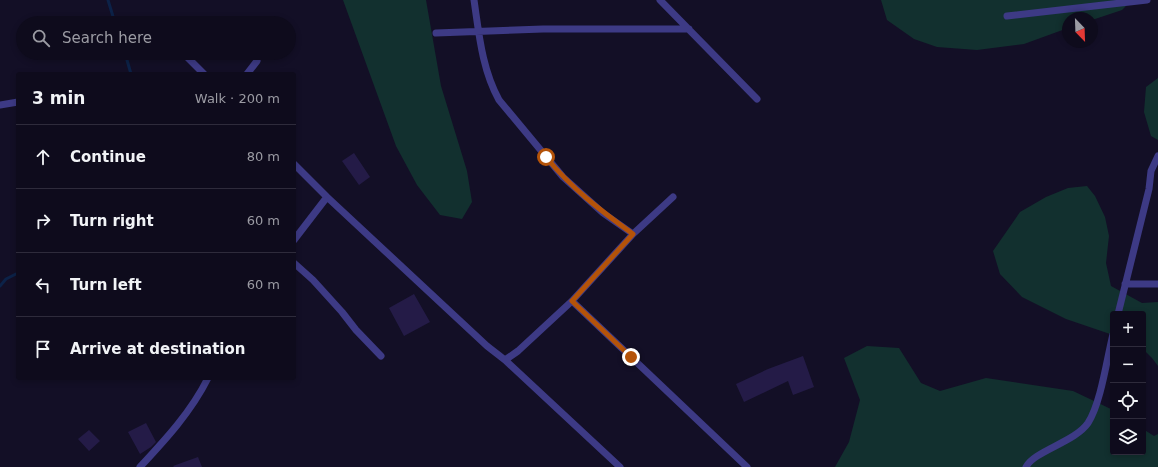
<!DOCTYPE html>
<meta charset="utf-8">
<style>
:root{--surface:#0e0b1c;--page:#171425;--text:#f1f3f6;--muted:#9b9ba3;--line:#2e2b3b}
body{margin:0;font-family:"DejaVu Sans",sans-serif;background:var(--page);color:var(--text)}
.controls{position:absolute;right:12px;bottom:12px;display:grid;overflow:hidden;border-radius:4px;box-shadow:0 2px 6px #0003}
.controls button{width:36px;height:36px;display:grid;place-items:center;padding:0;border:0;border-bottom:1px solid var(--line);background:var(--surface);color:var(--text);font:20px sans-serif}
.compass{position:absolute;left:1062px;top:12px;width:36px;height:36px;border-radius:50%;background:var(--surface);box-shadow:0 2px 6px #0003;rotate:157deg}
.stop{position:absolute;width:12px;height:12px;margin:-9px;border:3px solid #b45309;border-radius:50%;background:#fff}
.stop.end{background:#b45309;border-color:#fff;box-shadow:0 1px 4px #0008}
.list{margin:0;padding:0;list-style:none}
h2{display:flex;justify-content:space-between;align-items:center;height:52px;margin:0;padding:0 16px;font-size:17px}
h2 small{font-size:13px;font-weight:400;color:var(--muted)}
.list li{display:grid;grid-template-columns:26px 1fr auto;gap:12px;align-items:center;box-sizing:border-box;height:64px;padding:0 16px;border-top:1px solid var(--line)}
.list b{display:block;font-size:15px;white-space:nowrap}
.list em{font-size:13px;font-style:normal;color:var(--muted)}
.icon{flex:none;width:22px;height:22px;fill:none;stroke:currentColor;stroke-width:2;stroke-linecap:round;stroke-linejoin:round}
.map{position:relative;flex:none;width:1158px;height:467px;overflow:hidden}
.search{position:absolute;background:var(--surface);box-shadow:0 2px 6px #0003;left:16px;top:16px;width:280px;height:44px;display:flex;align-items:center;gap:10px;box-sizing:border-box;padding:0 14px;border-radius:22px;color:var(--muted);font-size:15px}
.panel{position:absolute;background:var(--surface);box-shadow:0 2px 6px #0003;left:16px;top:72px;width:280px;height:308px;border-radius:4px}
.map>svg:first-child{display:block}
</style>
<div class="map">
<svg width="1158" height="467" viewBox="0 0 1158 467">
<rect width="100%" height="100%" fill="#130f26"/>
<path fill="#12302f" d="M343,0H426L441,86L467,171L472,202L462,219L440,215L417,185L396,146Z
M881,0H1132L1122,10L1092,20V18H1068V28L1024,44L977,50L937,47L914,39L887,20Z
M1158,78V140L1151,136L1144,112L1146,87Z
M1087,186L1095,196L1105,217L1109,236L1106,263L1111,286L1142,303L1158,302V366L1152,358L1143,349V314H1113V335L1066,319L1022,297L1000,274L993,251L1020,212L1046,197L1068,188Z
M867,346L899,348L921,383L940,391L986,378L1073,391L1113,410V452H1143V429L1154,436L1158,434V467H835L849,442L860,400L844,358Z"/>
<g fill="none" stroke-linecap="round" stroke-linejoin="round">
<path stroke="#0c2248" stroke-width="3" d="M108,0L115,23
M125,53L131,74
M0,286L6,279L18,273"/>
</g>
<path fill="#241b47" d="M354,153L370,177L359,185L342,161Z
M414,294L430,322L404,336L389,308Z
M803,356L814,387L793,395L788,381L744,402L736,384L768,369Z
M146,423L156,442L151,447L140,454L128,432Z
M89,430L100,441L89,451L78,439Z
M198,457L202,467H174L173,466Z"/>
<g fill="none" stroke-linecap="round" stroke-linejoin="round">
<path stroke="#3d3a85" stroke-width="7" d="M474,0C479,34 482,69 499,100L563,177L603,213L633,234
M660,0L757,99
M1007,16L1147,0
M436,33L543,29H689
M183,53L204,74
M247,74L257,61
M0,105L18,102
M294,164L327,197L487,346L505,360L620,467
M294,240L327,197
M294,263L313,280L342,312L356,330L381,356
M1125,284H1158
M572,301L747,467
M1118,314L1149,189L1151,171L1158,156
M505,360L518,351L572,301L633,234L673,197
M140,467C166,439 191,412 208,378
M1026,467C1034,451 1075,442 1088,423C1101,403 1107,358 1113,334"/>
</g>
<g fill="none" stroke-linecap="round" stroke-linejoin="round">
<path stroke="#b45309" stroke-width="5" d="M546,157C571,188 601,211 633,234L572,301L631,357"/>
</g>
</svg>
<div class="controls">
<button>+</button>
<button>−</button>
<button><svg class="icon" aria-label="locate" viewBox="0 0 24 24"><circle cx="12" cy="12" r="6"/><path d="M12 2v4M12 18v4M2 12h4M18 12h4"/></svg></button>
<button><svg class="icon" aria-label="layers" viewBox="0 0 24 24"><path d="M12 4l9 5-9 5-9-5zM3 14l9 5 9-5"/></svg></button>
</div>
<svg class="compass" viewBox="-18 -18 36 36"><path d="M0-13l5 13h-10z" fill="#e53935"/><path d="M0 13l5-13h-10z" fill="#9b9ba3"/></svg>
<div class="stop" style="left:546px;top:157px"></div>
<div class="stop end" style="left:631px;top:357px"></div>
<div class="search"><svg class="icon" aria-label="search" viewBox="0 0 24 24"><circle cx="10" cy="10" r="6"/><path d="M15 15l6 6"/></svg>Search here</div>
<section class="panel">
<h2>3 min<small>Walk · 200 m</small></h2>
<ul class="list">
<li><svg class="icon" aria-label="ahead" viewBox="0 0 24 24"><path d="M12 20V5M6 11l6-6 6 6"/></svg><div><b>Continue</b></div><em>80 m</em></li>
<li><svg class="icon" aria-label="right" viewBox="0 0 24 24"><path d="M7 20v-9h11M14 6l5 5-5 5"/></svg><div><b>Turn right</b></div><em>60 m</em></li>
<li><svg class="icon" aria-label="left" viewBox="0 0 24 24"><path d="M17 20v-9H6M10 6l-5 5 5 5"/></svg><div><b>Turn left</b></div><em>60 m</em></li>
<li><svg class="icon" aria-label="arrive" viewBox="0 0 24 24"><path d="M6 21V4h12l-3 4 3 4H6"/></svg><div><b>Arrive at destination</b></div></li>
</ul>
</section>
</div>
